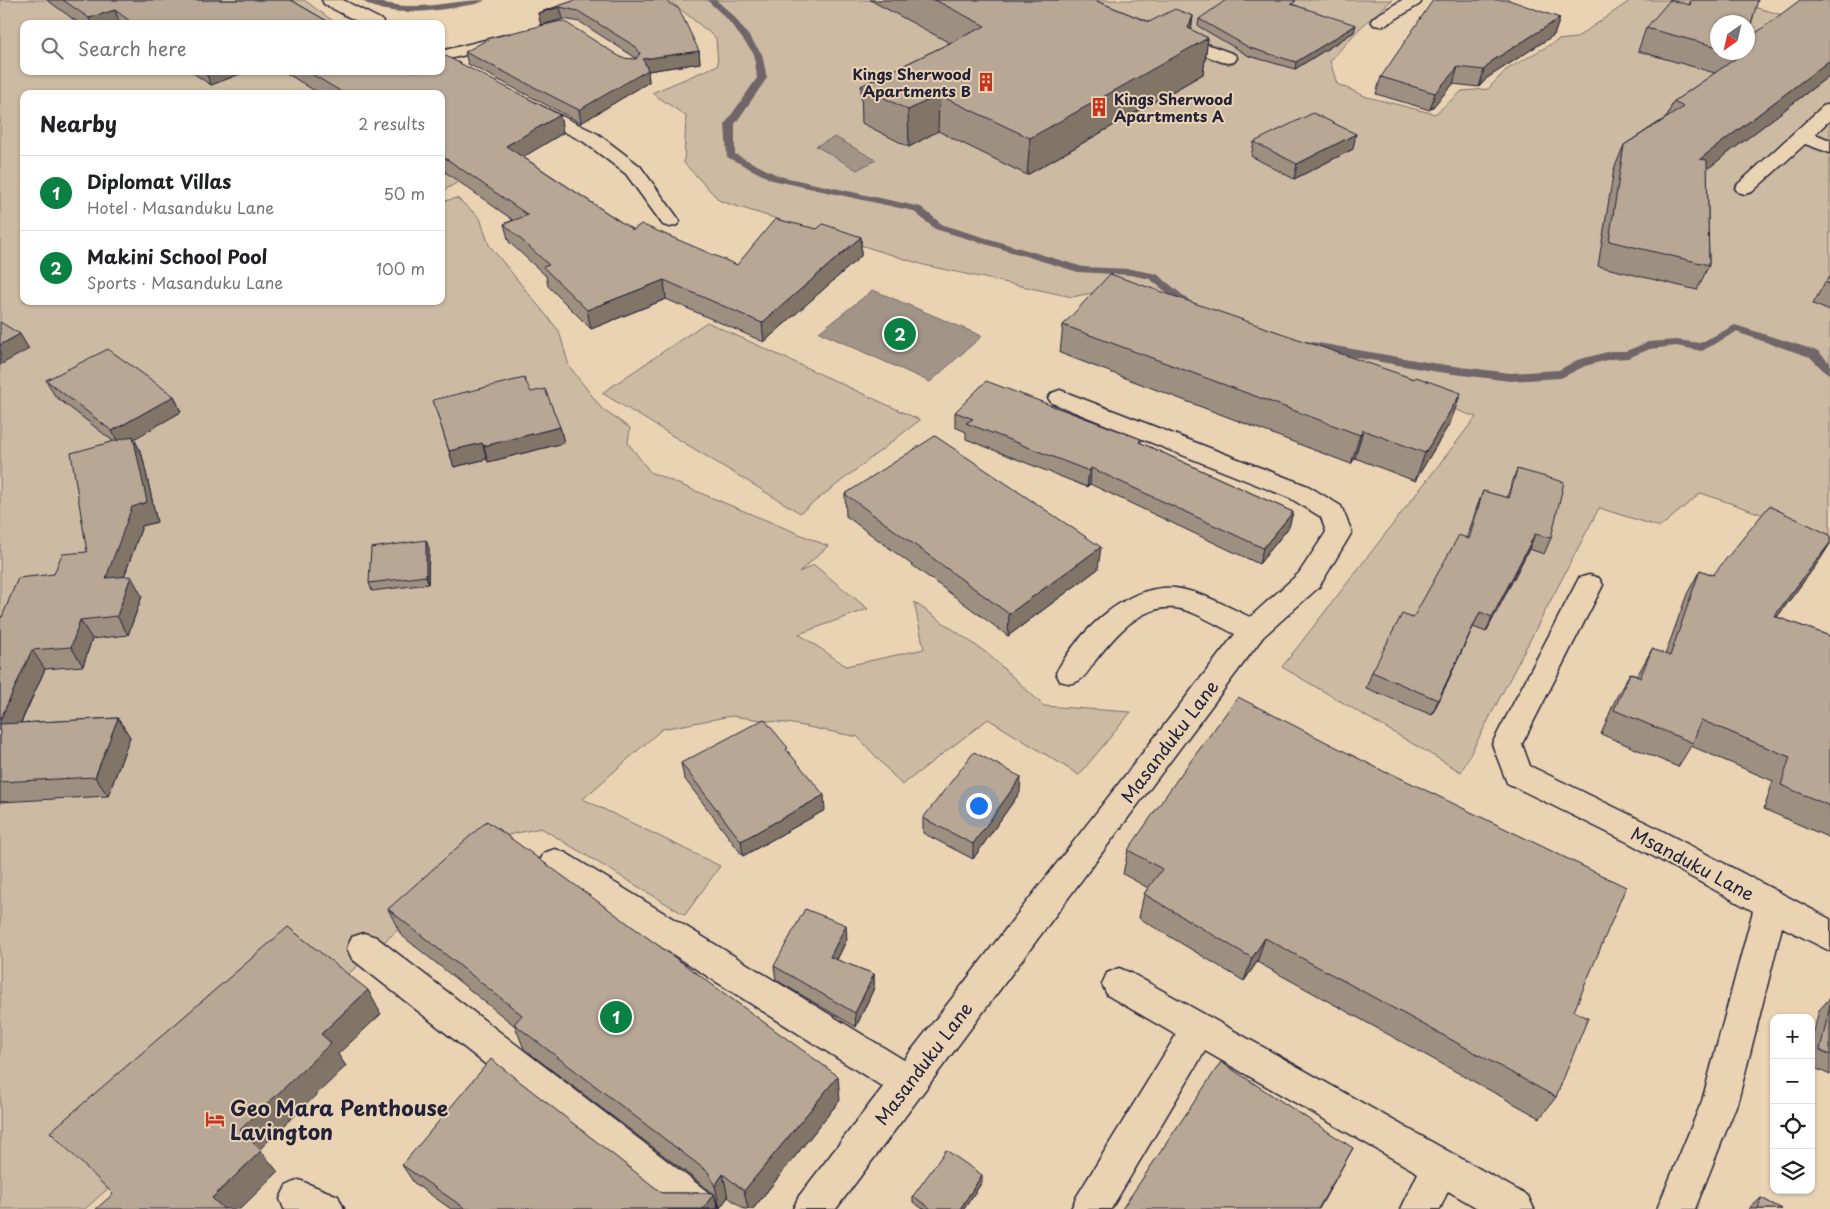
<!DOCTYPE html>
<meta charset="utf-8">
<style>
:root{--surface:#fff;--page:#f6f6f6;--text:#202124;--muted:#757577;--line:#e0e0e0;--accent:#0b8043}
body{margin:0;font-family:"Playpen Sans",sans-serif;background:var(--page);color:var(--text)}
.controls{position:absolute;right:15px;bottom:15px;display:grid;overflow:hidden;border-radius:10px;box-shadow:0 1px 4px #0004}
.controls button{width:45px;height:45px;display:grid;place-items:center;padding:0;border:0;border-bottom:1px solid var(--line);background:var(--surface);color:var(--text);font:25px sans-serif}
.compass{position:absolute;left:1710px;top:15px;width:45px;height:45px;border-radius:50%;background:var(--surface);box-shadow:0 1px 4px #0004;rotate:214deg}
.you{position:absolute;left:978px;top:805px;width:18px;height:18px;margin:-12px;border:4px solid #fff;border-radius:50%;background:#1a73e8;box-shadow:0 0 0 8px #1a73e833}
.badge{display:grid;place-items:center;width:32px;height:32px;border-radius:50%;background:var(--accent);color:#fff;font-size:16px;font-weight:700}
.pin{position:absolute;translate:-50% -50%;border:2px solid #fff;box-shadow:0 1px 5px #0006}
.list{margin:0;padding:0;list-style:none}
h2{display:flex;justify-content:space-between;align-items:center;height:65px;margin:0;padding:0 20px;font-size:21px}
h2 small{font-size:16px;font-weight:400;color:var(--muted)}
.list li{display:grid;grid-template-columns:32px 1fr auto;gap:15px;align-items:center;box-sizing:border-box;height:75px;padding:0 20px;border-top:1px solid var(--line)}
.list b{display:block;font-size:19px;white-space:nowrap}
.list p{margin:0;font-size:16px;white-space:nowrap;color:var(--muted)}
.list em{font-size:16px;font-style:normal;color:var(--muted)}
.icon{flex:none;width:28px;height:28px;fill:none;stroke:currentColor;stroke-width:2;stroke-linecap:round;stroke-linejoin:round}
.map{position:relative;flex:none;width:1830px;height:1209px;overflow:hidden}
.search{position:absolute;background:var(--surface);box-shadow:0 1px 4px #0004;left:20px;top:20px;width:425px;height:55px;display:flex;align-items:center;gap:12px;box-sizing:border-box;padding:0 18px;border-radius:10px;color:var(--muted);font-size:19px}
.panel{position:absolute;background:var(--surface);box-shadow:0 1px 4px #0004;left:20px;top:90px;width:425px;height:215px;border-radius:10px}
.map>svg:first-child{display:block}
</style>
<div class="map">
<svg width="1830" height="1209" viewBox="0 0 1830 1209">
<rect width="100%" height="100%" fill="#ead3b3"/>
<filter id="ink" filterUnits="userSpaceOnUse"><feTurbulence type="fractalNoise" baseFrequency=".02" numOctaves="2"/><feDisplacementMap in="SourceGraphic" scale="10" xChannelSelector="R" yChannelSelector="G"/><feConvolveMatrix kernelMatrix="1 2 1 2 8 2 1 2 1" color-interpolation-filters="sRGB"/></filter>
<g filter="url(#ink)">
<path fill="#cdbaa2" stroke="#786e6e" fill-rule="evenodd" d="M0,0H304L337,24H24V71H432L554,127L441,192V94H24V301H441V199L444,201L457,198L480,218L489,245L559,331L569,366L603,410L630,428L628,443L650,472L828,546L799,572L814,565L868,609L799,634L846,666L924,649L914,602L988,654L1044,706L1131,712L1079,775L988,719L902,785L858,737L793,724L731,716L662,729L583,799L720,866L685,915L541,828L503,836L85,1209H0Z
M669,0H1392L1359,29L1330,61L1337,84L1367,97L1435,114L1462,91L1488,89L1506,70L1558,40L1576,38L1631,0H1727L1787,16L1830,0V538L1701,493L1660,527L1599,508L1461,772L1282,667L1476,417L1116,288L1072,297L924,265L720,201L684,163L686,116L652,93L718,65L716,38ZM1718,22H1748V52H1718Z
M707,322L920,420L800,513L602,393Z"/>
<path fill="#a39488" stroke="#6f6669" d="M835,137L876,160L857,170L816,146Z
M873,290L982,336L930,382L819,332Z"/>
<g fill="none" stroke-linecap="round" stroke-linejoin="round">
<path fill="#6f6669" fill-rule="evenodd" d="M362,0C377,0 392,6 408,6C434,7 459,0 485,0C480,4 470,5 463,6C436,11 384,19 362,0Z
M707,0H716L733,15L762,54L767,78L735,124V154L779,176L921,207L943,225L1083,267L1131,269L1157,274L1201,310L1199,312H1191L1150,279L1131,275L1078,272L935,229L913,211L772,180L727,157L725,124L757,78L754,54L727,19Z
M1735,325L1818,351L1830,363V374L1826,373L1810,357L1736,332L1702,351L1676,346L1650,349L1628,358L1611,359L1585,366L1561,378L1510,381L1438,372L1307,349L1301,345L1307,341L1438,364L1510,373L1559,370L1577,360L1611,351H1626L1648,342L1676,340L1700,343Z"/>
<g stroke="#22223b" stroke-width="3">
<path id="minor" d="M322,0H343L382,20L384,24H362L324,4Z
M1402,0H1422L1420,4L1386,25L1380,26L1374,25L1371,21L1374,17Z
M1171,31L1234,54L1237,58L1234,62L1228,63L1222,62L1165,40L1162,36L1165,32Z
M509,34L515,35L518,39L515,43L441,61V51Z
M529,100L598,134L640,166L680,221L677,225L670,227L663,225L626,174L584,142L522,110L520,106L522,102Z
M1830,104V120L1815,134L1830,140V153L1805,144L1752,192L1745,194L1738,192L1735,188L1738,184L1823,106Z
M1060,390L1308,486L1341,506L1352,532L1319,587L1263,637L836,1209H793L799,1196L883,1087L544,873L539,863L544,853L555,849L566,853L904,1060L1235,634C1218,626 1193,610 1175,608C1140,604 1114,637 1095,661C1091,667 1085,678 1078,681C1071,685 1067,683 1060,681L1056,673C1077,634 1126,583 1175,588C1200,591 1226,606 1250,617L1299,573L1326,532L1321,517L1290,498L1052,403L1048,398L1052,393Z
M1589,575L1599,578L1603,585L1522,744L1530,766L1651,825L1830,919V951L1782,927L1738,1101L1695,1209H1657L1702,1101L1753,911L1629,843L1507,783L1492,744L1579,578Z
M364,933L376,937L713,1196L719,1209H669L352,959L347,948L352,937Z
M1119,968L1131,973L1528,1196L1534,1209H1479L1448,1191L1440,1209H1401L1418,1173L1205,1051L1111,1209H1071L1077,1196L1176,1035L1107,995L1102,984L1107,973Z
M299,1180L338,1196L344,1209H284L280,1199L286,1186Z"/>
</g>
<use href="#minor" fill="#ead3b3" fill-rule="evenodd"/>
</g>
<path fill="#9e9080" stroke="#22223b" d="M47,0H291L332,24H80Z
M576,0L699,51L700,63L648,71L649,82L581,123L468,64L465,52L636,59V58L580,22L563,19L541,25L538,13Z
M870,0H1094L1149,22L1193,16L1191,30L1208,38L1203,74L1027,175L938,131L909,147L862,123L861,86L950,43Z
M1691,0H1758L1718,22V52H1748L1830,0V75L1707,169L1709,265L1697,290L1598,266L1614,169L1624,145L1667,117L1673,102L1715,73L1638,51L1646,28L1689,5Z
M1295,5L1354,32L1295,69L1249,56L1198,26L1199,19Z
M1560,18L1554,35L1487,78L1479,87L1453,84L1430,110L1376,94L1381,77Z
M190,71H248L211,85Z
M283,71H441L560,115L563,133L523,157L633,230L737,265L817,229L861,237V256L764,342L666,299L591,329L548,286L546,276L509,242L504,224L513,220L445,172L441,174V94H320Z
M1254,142L1353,149L1294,179L1251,156Z
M1830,277V311L1813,304L1825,282Z
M1063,325L1451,421L1415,481L1355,458L1351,464L1060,353Z
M46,380L174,396L181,412L134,438L142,455L157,522L142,526L124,577L142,596L128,635L92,639L83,666L45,669L21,723L118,718L130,737L108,796L0,802V617H2L54,574L87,552L113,441L55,396Z
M433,400L560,427L564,443L488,462L487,459L454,467Z
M955,412L1141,439V443L1293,512L1289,527L1259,564L1090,484L1087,487L966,439V432L955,427Z
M1517,469L1551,538L1544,554L1529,549L1486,632L1473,627L1432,715L1366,688L1372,672L1413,618L1467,538L1477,507L1483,491L1507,498L1511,485Z
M845,494L1098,569L1008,636L846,516Z
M1830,535V544L1819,561L1777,617L1830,636V838L1764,809L1773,781L1691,746L1678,767L1601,734L1616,698L1630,673L1637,676L1652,649L1665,655L1687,594L1700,570L1713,575Z
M429,548L428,584L372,591L369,583Z
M788,752L825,810L743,856L684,778L681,763Z
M1020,792L973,859L923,833V818Z
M1128,850L1574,1011L1556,1097L1540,1118L1257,962L1244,981L1139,918L1144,894L1148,888L1123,874Z
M388,909L840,1100L753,1209H744L728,1197L720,1208L714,1194L718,1209H451L414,1183L402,1165L662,1193H713L524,1049L515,1026L401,935Z
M847,939L837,960L874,974V988L856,1027L776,980L774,966Z
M1830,998V1075L1811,1066V1043L1819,1010Z
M982,1182L964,1209H923L913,1202V1196Z
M1761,1198L1782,1209H1749Z"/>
<path fill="#817568" stroke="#22223b" d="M560,7L563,19L541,25L538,13Z
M115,10L120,24H91L89,18Z
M1193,16L1188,49L1208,38L1203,74L1027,175L1030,138L1188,28Z
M1560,18L1554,35L1487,78L1479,87L1484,70L1492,61Z
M1356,25L1354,32L1295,69L1296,62Z
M699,51L700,63L648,71L649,82L581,123L579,110L643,59Z
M1830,60V75L1689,183L1700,159Z
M1458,67L1453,84L1430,110L1435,93Z
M205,71H248L211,85Z
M939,95L938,131L909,147L908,110Z
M560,115L563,133L510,165L506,146Z
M1356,134L1353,149L1294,179L1297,164Z
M441,159L445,172L441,174Z
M861,237V256L764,342L762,323Z
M664,280L666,299L591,329L587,310Z
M20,334L29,349L0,365V345Z
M1461,393L1451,421L1415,481L1425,453Z
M174,396L181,412L134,439L142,455L157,522L142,526L117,597L106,578L120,446L112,431Z
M560,427L564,443L488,462L484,446Z
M1363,430L1355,458L1351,464L1360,435Z
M482,443L487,459L454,467L449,451Z
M1091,468L1090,484L1087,487L1089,471Z
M1293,512L1289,527L1259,564L1263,548Z
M1535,534L1529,549L1486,632L1492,617Z
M426,540L429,548L428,584L426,576Z
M1830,543L1819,561L1759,641L1774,616Z
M1101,547L1098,569L1008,636L1009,614Z
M131,576L142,596L128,635L117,616Z
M1480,612L1473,627L1432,715L1438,700Z
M80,620L92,639L83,666L71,647Z
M32,650L45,669L12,742L0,726V720Z
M118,718L130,737L108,796L95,777Z
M1021,777L1020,792L973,859V844Z
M824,795L825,810L743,856L741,841Z
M846,925L847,939L831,971L830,957Z
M1265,938L1257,962L1244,981L1252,958Z
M874,974V988L856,1027L855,1013Z
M368,990L381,1014L338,1054L346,1066L257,1152L240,1130L321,1034Z
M838,1076L840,1100L753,1209H748L744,1191Z
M1353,1148L1319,1209H1318Z
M261,1151L278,1172L240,1209H223L212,1198Z
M723,1174L728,1197L720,1208L715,1186Z
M982,1175V1182L964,1209H960Z
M714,1193L718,1209H703Z"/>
<path fill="#b8a795" stroke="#22223b" d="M63,0H291L332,24H134L115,10L89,18Z
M576,0H664L679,9L699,51L643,59L648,70L579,110L465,52L490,38L561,21L565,22L622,58L636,59L640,53L636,47L578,11L560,7L538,13Z
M935,0H1094L1149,22L1175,9L1193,16L1188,28L1208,38L1030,138L939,95L908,110L861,86L985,26Z
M1226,0H1293L1296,1L1291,4L1356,25L1296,62L1250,48L1199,19Z
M1433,0H1509L1560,18L1492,61L1484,70L1458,67L1435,93L1381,77Z
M1670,0L1690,5L1691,0H1758L1748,35V22H1718V47L1646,28Z
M1800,0H1830V60L1700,159L1707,160L1709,265L1609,241L1624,145L1684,107L1673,102L1742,54L1737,52H1748V39Z
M446,56L560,115L506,146L633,230L641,224L737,265L775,219L817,229L823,224L861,237L762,323L664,280L587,310L543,267L549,265L504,224L528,215L441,155V94H345L307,71H441V58Z
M1313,113L1356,134L1297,164L1254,142Z
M1110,274L1414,379L1416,377L1461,393L1425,453L1363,430L1360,435L1063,325Z
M1830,277V284L1825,282Z
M0,322L20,334L0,345Z
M108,349L174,396L112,431L46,380Z
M524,378L531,392L545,389L560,427L484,446L482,443L449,451L433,400Z
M986,381L1141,439L1139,442L1293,512L1263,548L1091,468L1089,471L966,423L973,419L955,412Z
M133,436L147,502L132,507L106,578L131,576L117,616L80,620L71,647L32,650L0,720V617H2L18,578L54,574L62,554L87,552L71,453Z
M935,436L1101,547L1009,614L845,494Z
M1517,469L1564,482L1551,538L1535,534L1492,617L1480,612L1438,700L1372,672L1402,614L1413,618L1459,535L1469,539L1483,491L1509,498Z
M1769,506L1830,535V543L1774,616L1830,636V806L1781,785L1790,757L1701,720L1693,743L1614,710L1630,673L1640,678L1652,649L1670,656L1700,570L1713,575Z
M426,540V576L369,583L371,548Z
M1238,697L1387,773L1388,772L1626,887L1574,1011L1588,1018L1556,1097L1265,938L1252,958L1144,894L1162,869L1128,850L1176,781Z
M118,718L95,777L0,782V724Z
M764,719L788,748L786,749L824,795L741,841L681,763Z
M974,752L1021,777L973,844L923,818Z
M487,821L838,1076L744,1191L723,1174L715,1186L708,1172L514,1024L522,1015L388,909Z
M805,909L846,925L830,957L874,974L855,1013L774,966Z
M288,927L368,990L321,1034L331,1043L240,1130L261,1151L212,1198L224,1209H96L113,1194L50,1132Z
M1830,1005V1055L1820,1050Z
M491,1059L662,1193H714L703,1209H466L402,1165Z
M1221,1062L1353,1148L1318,1209H1122Z
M946,1150L982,1175L960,1209H931L913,1196Z
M1761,1198L1782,1209H1758Z"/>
</g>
<defs>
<g id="building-bare" transform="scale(1.5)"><path d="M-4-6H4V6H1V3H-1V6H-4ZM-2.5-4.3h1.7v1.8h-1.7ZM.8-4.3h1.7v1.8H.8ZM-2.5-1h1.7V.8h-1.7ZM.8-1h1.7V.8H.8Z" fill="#c8321e" stroke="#ead3b3" stroke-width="2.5" paint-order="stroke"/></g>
<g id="hotel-bare" transform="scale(1.5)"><path d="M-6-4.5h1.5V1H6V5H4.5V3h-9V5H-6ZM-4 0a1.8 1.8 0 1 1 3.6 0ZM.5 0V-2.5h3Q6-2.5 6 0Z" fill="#c8321e" stroke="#ead3b3" stroke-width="2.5" paint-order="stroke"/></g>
</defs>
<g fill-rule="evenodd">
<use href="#building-bare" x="986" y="82"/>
<use href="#building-bare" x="1099" y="107"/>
<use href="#hotel-bare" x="215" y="1119"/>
</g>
<g text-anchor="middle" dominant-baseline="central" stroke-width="4" stroke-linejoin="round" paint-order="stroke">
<g font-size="15" font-weight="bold" fill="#22223b" stroke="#ead3b3" text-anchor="end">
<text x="971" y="73">Kings Sherwood<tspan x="971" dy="17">Apartments B</tspan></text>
<text x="1114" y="98" text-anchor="start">Kings Sherwood<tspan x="1114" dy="17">Apartments A</tspan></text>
</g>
<g font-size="18" fill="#22223b" stroke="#ead3b3">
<text transform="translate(1169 741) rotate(-53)">Masanduku Lane</text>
<text transform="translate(1693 863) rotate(28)">Msanduku Lane</text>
<text transform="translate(923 1063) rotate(-53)">Masanduku Lane</text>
</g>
<g font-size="21" font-weight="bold" fill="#22223b" stroke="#ead3b3" text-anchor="start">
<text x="230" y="1107">Geo Mara Penthouse<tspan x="230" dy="24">Lavington</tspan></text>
</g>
</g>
</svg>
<div class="controls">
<button>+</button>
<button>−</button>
<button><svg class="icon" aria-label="locate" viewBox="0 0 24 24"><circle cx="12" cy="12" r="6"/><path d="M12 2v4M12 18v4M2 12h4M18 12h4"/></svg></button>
<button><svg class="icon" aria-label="layers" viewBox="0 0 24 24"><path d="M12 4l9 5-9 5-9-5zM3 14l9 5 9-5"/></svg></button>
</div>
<svg class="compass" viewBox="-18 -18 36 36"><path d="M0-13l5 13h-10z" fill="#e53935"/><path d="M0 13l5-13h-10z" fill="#757577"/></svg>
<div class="you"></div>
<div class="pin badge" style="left:616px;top:1017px">1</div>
<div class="pin badge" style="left:900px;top:334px">2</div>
<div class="search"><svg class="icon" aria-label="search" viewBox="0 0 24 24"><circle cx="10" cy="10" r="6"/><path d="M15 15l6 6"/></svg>Search here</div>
<section class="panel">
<h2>Nearby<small>2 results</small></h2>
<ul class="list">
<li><span class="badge">1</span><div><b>Diplomat Villas</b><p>Hotel · Masanduku Lane</p></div><em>50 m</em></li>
<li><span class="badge">2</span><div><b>Makini School Pool</b><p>Sports · Masanduku Lane</p></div><em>100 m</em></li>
</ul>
</section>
</div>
